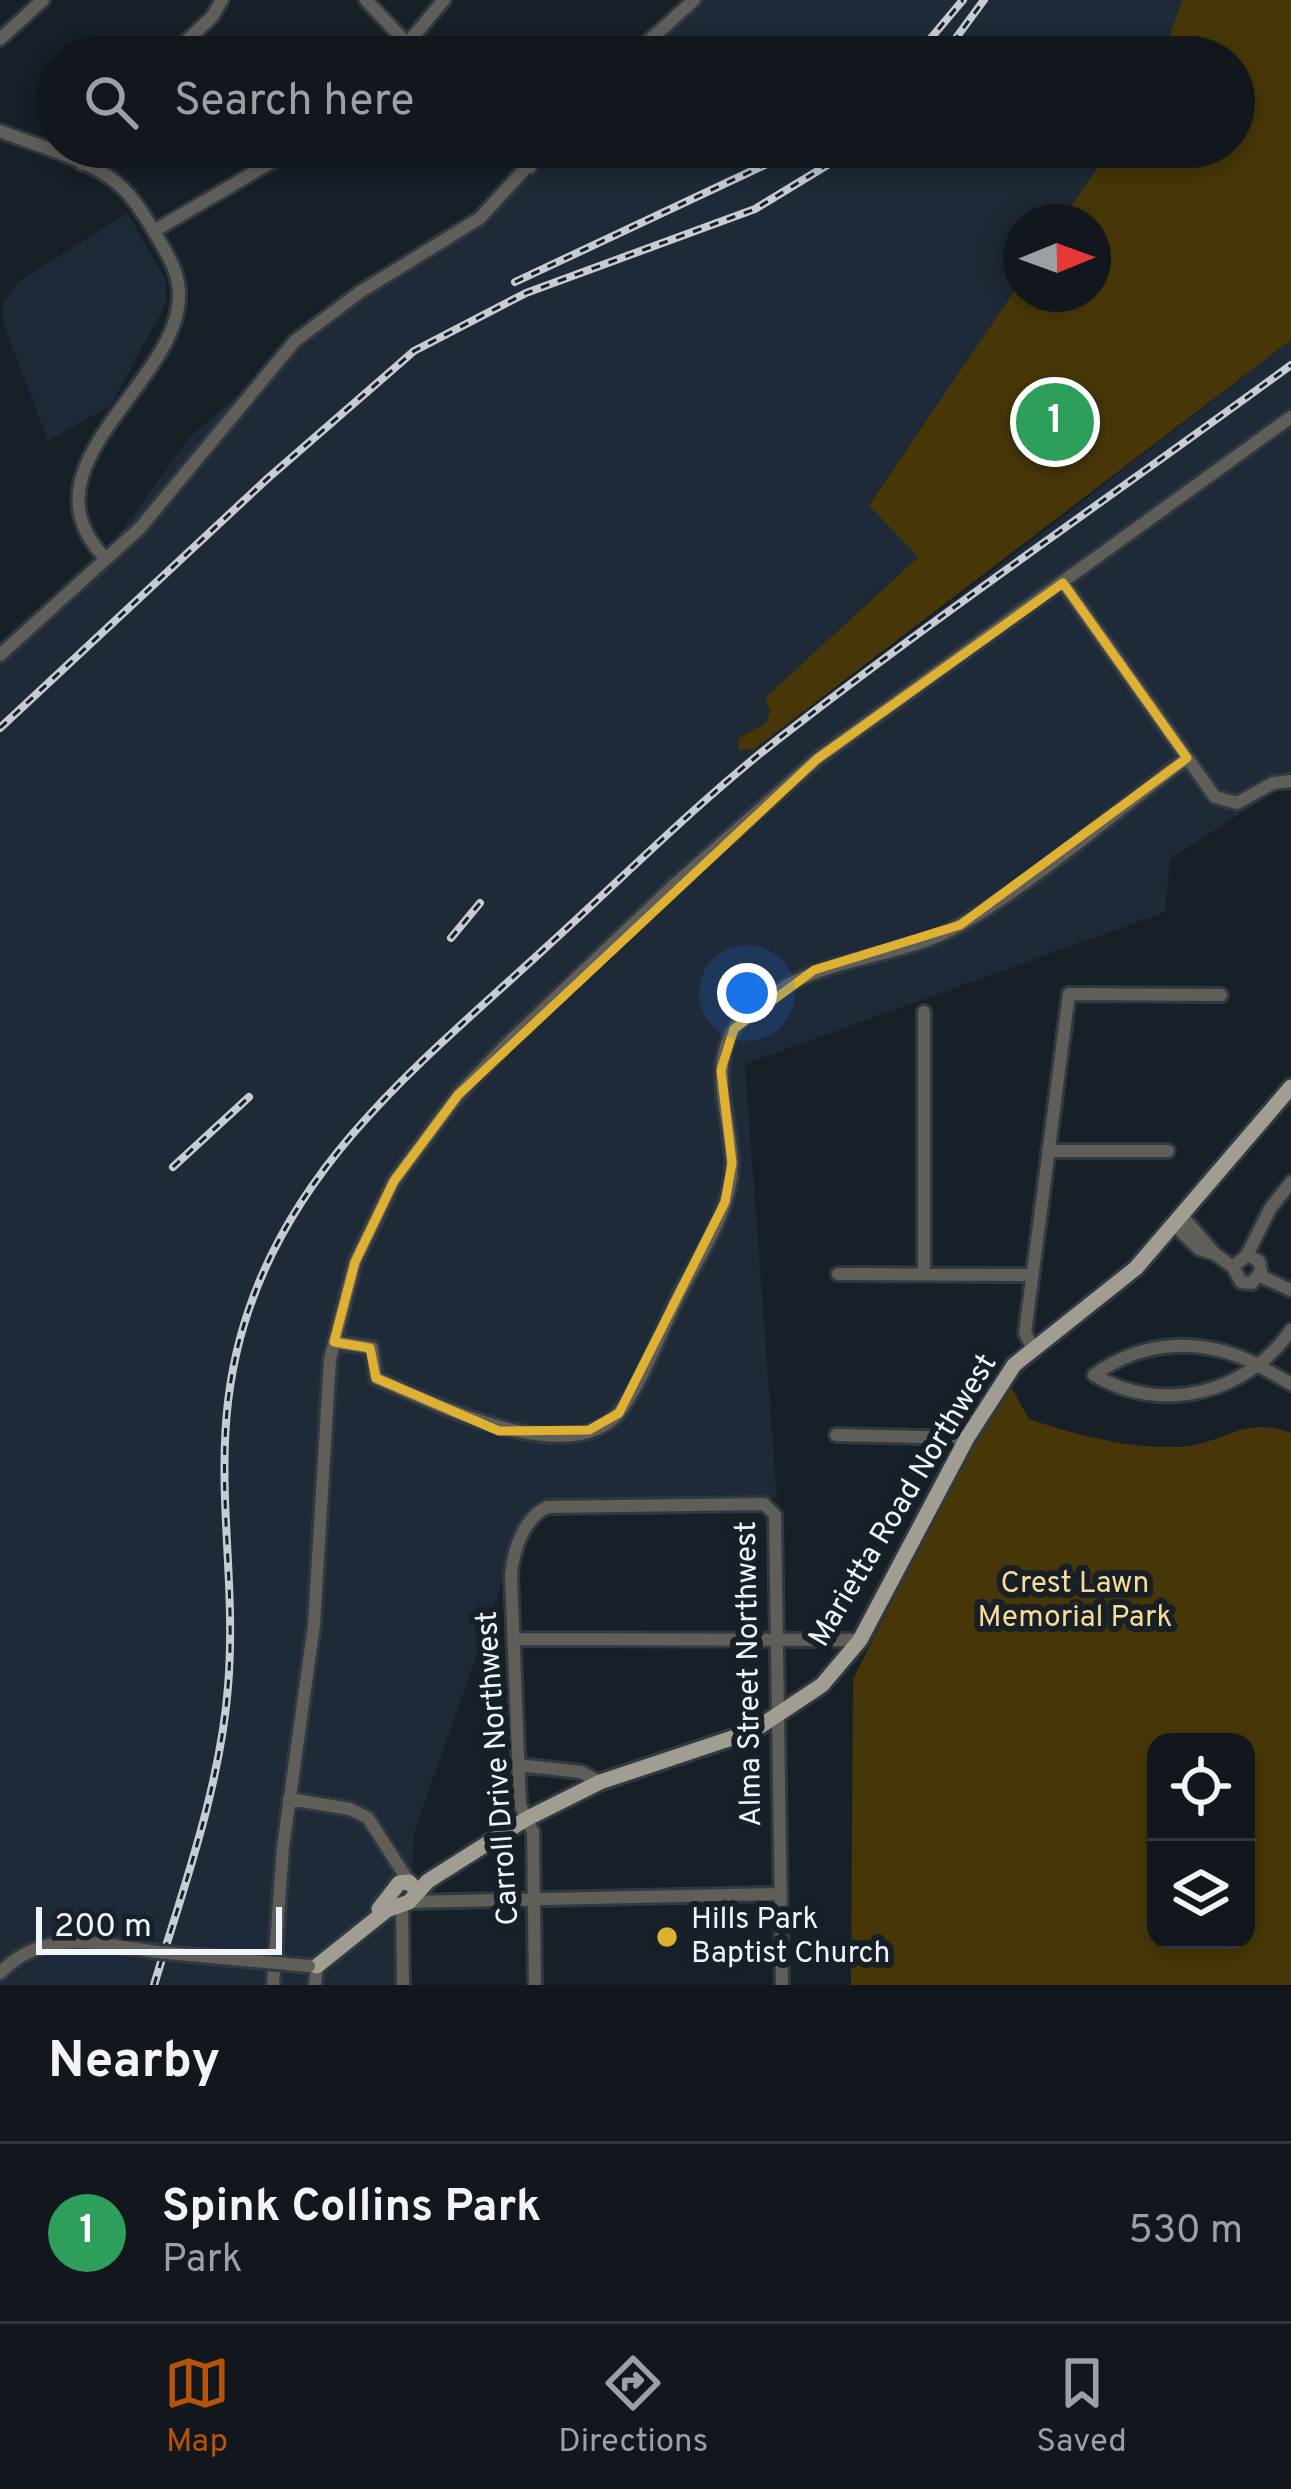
<!DOCTYPE html>
<style>
:root{--surface:#11171d;--page:#1e242a;--text:#f1f3f6;--muted:#9c9fa4;--line:#30363b;--accent:#b45309}
body{margin:0;font-family:Overpass,sans-serif;background:var(--page);color:var(--text)}
.controls{position:absolute;right:36px;bottom:36px;display:grid;overflow:hidden;border-radius:24px;box-shadow:0 6px 18px #0003}
.controls button{width:108px;height:108px;display:grid;place-items:center;padding:0;border:0;border-bottom:3px solid var(--line);background:var(--surface);color:var(--text);font:60px sans-serif}
.compass{position:absolute;left:1003px;top:204px;width:108px;height:108px;border-radius:50%;background:var(--surface);box-shadow:0 6px 18px #0003;rotate:89deg}
.scale{position:absolute;left:36px;bottom:30px;width:246px;box-sizing:border-box;padding-left:12px;border:6px solid #f0f5fb;border-top:0;font-size:33px;line-height:42px;white-space:nowrap;color:#f0f5fb;-webkit-text-stroke:9px #171f27;paint-order:stroke}
.you{position:absolute;left:747px;top:993px;width:42px;height:42px;margin:-30px;border:9px solid #fff;border-radius:50%;background:#1a73e8;box-shadow:0 0 0 18px #1a73e833}
.badge{display:grid;place-items:center;width:78px;height:78px;border-radius:50%;background:var(--accent);color:#fff;font-size:39px;font-weight:700}
.pin{position:absolute;translate:-50% -50%;border:6px solid #fff;box-shadow:0 3px 12px #0006}
.list{margin:0;padding:0;list-style:none}
h2{display:flex;justify-content:space-between;align-items:center;height:156px;margin:0;padding:0 48px;font-size:51px}
h2 small{font-size:39px;font-weight:400;color:var(--muted)}
.list li{display:grid;grid-template-columns:78px 1fr auto;gap:36px;align-items:center;box-sizing:border-box;height:180px;padding:0 48px;border-top:3px solid var(--line)}
.list b{display:block;font-size:45px;white-space:nowrap}
.list p{margin:0;font-size:39px;white-space:nowrap;color:var(--muted)}
.list em{font-size:39px;font-style:normal;color:var(--muted)}
.icon{flex:none;width:66px;height:66px;fill:none;stroke:currentColor;stroke-width:2;stroke-linecap:round;stroke-linejoin:round}
.map{position:relative;flex:none;width:1291px;height:1985px;overflow:hidden}
.search{position:absolute;background:var(--surface);box-shadow:0 6px 18px #0003;left:36px;right:36px;top:36px;height:132px;display:flex;align-items:center;gap:30px;box-sizing:border-box;padding:0 42px;border-radius:66px;color:var(--muted);font-size:45px}
.sheet{height:336px;background:var(--surface)}
nav{display:flex;justify-content:space-around;align-items:center;box-sizing:border-box;height:168px;border-top:3px solid var(--line);background:var(--surface);font-size:33px;color:var(--muted)}
nav a{display:grid;justify-items:center;gap:6px}
nav .on{color:var(--accent)}
.map>svg:first-child{display:block}
</style>
<div class="map">
<svg width="1291" height="1985" viewBox="0 0 1291 1985">
<rect width="100%" height="100%" fill="#171f27"/>
<path fill="#1e2a37" d="M687,0H1182L1162,57H628Z
M535,147H1111L1061,222H1021V281L869,504L918,556L766,698L770,711L766,723L745,734L738,750L754,749L964,593L1291,340V781L1170,859L1165,912L745,1064L777,1498L527,1512L414,1833L405,1985H0V652L95,567L190,437L318,324L496,205Z
M127,213L165,278L167,302L110,406L48,441L4,325L3,303L18,282Z"/>
<path fill="#473708" fill-rule="evenodd" d="M1182,0H1291V340L754,749L738,750L739,738L766,723L770,711L765,698L918,557L869,505L1021,281V294H1093V222H1061L1111,147H1234V57H1162Z
M1010,1385L1029,1419C1077,1435 1124,1448 1175,1447C1225,1446 1241,1414 1291,1433V1985H851L853,1679L946,1495ZM1156,1742H1246V1940H1156Z"/>
<g fill="none" stroke-linecap="round" stroke-linejoin="round">
<g stroke="#313940" stroke-width="18">
<path id="minor" d="M366,0L420,57
M0,39L43,0
M169,57L212,17L222,0
M396,57L444,0
M631,57L694,0
M0,131C35,145 78,156 109,177C131,192 142,212 155,233C166,252 178,270 179,292C183,382 15,465 105,558
M509,147L530,167
M82,164L89,147
M154,231L297,147
M1063,583L1215,797L1237,803L1273,783L1291,781
M0,655L140,528L295,341L360,292L480,218L545,147
M924,1012V1274
M1048,1151H1168
M1175,1226L1199,1249L1215,1254L1183,1217
M1215,1254L1233,1267L1241,1282L1252,1283L1261,1271L1259,1261L1247,1255L1233,1267
M1247,1255L1270,1209L1291,1182
M838,1274L1032,1275
M1260,1276L1291,1290
M1291,1330C1247,1394 1161,1415 1094,1375C1144,1339 1203,1337 1258,1365L1291,1384
M334,1342L372,1348L376,1378C431,1402 572,1474 621,1410C645,1377 660,1333 678,1297C698,1257 733,1209 732,1163C731,1114 703,1056 745,1016C816,950 887,966 960,925C1035,882 1116,811 1187,758
M1032,1347L1025,1333L1069,994L1221,995
M836,1435L967,1438
M514,1639L860,1640
M518,1765L581,1772L600,1782
M289,1799L350,1809L368,1818L409,1882
M409,1902L780,1894
M402,1903L403,1985
M310,1966H317L315,1985
M0,1973C44,1927 101,1944 157,1952
M273,1985L283,1847L314,1625L330,1359L355,1262L394,1181L458,1095L508,1043L673,886L817,759L1291,417
M535,1985L533,1832L520,1805L511,1575C513,1550 524,1518 547,1507L764,1504L775,1515L782,1985"/>
</g>
<g stroke="#313940" stroke-width="21">
<path id="major" d="M379,1909L399,1883L409,1882L416,1890
M317,1966L387,1910L409,1902L428,1881L526,1819L600,1782L753,1731L822,1685L860,1640L967,1438L1014,1365L1136,1268L1291,1087"/>
</g>
<use href="#minor" stroke="#605e58" stroke-width="12"/>
<use href="#major" stroke="#a29d93" stroke-width="15"/>
<g stroke="#c6ccd2" stroke-width="8">
<path id="rail" d="M915,57L963,0
M942,57L984,0
M515,282L803,147
M0,728L267,479L414,351L526,293L755,209L857,147
M451,938L480,903
M173,1167L249,1097
M154,1985C183,1889 220,1788 228,1687C239,1553 202,1445 249,1309C301,1156 426,1058 541,952C624,877 704,795 794,727C956,602 1126,486 1291,365"/>
</g>
<use href="#rail" stroke="#171f27" stroke-width="3" stroke-dasharray="9" stroke-linecap="butt"/>
<g stroke="#313940" stroke-width="18" stroke-linecap="butt">
<path id="minor-bridge" d="M157,1952L309,1966"/>
</g>
<use href="#minor-bridge" stroke="#605e58" stroke-width="12"/>
</g>
<path fill="none" stroke="#deb133" stroke-width="9" stroke-linejoin="round" d="M1063,583L1187,758L960,925L814,970L734,1029L721,1070L732,1163L725,1202L619,1413L589,1430L499,1431L376,1378L370,1348L334,1342L355,1262L394,1181L458,1095L817,759Z"/>
<circle fill="#deb133" stroke="#171f27" stroke-width="4.5" cx="667" cy="1937" r="12"/>
<g text-anchor="middle" dominant-baseline="central" stroke-width="12" stroke-linejoin="round" paint-order="stroke">
<g font-size="30" fill="#f0f5fb" stroke="#171f27">
<text transform="translate(904 1501) rotate(-59)">Marietta Road Northwest</text>
<text transform="translate(750 1674) rotate(-91)">Alma Street Northwest</text>
<text transform="translate(499 1768) rotate(-94)">Carroll Drive Northwest</text>
</g>
<g font-size="30" fill="#f8db94" stroke="#171f27">
<text x="1075" y="1584">Crest Lawn<tspan x="1075" dy="34">Memorial Park</tspan></text>
</g>
<g font-size="30" fill="#f0f5fb" stroke="#171f27" text-anchor="start">
<text x="691" y="1920">Hills Park<tspan x="691" dy="34">Baptist Church</tspan></text>
</g>
</g>
</svg>
<div class="controls">
<button><svg class="icon" aria-label="locate" viewBox="0 0 24 24"><circle cx="12" cy="12" r="6"/><path d="M12 2v4M12 18v4M2 12h4M18 12h4"/></svg></button>
<button><svg class="icon" aria-label="layers" viewBox="0 0 24 24"><path d="M12 4l9 5-9 5-9-5zM3 14l9 5 9-5"/></svg></button>
</div>
<svg class="compass" viewBox="-18 -18 36 36"><path d="M0-13l5 13h-10z" fill="#e53935"/><path d="M0 13l5-13h-10z" fill="#9c9fa4"/></svg>
<div class="scale">200 m</div>
<div class="you"></div>
<div class="pin badge" style="left:1055px;top:422px;background:#2e9e5b">1</div>
<div class="search"><svg class="icon" aria-label="search" viewBox="0 0 24 24"><circle cx="10" cy="10" r="6"/><path d="M15 15l6 6"/></svg>Search here</div>
</div>
<section class="sheet">
<h2>Nearby<small></small></h2>
<ul class="list">
<li><span class="badge" style="background:#2e9e5b">1</span><div><b>Spink Collins Park</b><p>Park</p></div><em>530 m</em></li>
</ul>
</section>
<nav>
<a class="on"><svg class="icon" aria-label="map" viewBox="0 0 24 24"><path d="M3 6l6-2 6 2 6-2v14l-6 2-6-2-6 2zM9 4v14M15 6v14"/></svg>Map</a>
<a><svg class="icon" aria-label="directions" viewBox="0 0 24 24"><path d="M12 3l9 9-9 9-9-9zM9 14v-3h6M13 9l2 2-2 2"/></svg>Directions</a>
<a><svg class="icon" aria-label="saved" viewBox="0 0 24 24"><path d="M7 4h10v16l-5-4-5 4z"/></svg>Saved</a>
</nav>
